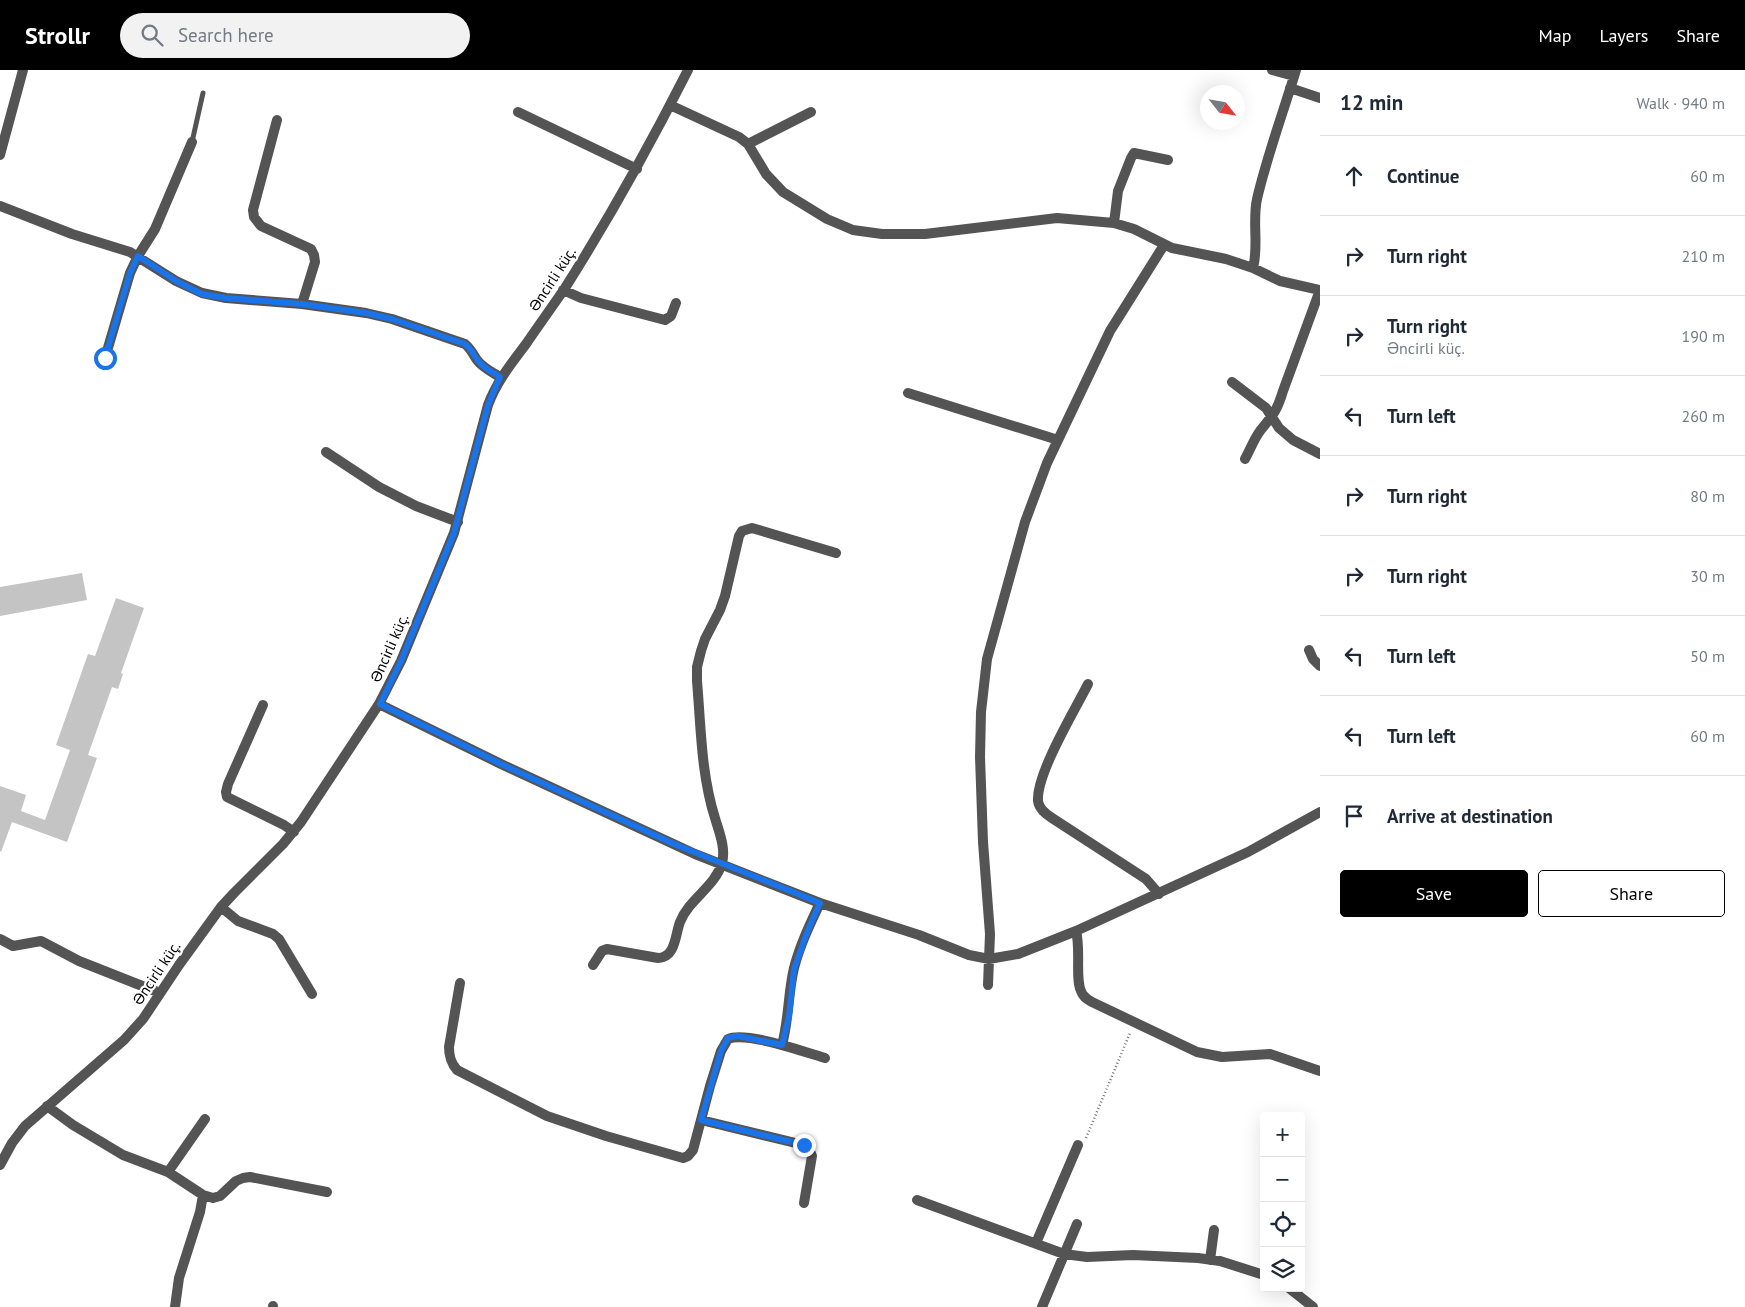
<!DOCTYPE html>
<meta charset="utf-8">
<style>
:root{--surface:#fff;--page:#f2f2f3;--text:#1f2937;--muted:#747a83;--line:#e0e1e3;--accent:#000}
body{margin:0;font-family:"PT Sans",sans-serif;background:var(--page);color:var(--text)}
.controls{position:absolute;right:15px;bottom:15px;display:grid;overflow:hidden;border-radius:5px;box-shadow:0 5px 20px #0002}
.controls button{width:45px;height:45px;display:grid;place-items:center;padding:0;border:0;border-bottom:1px solid var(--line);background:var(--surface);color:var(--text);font:25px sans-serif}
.compass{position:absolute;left:1200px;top:15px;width:45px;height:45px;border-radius:50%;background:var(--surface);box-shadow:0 5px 20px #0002;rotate:121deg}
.stop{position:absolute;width:15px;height:15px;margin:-11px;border:4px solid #1a73e8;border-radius:50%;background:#fff}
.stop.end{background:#1a73e8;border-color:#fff;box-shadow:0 1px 5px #0008}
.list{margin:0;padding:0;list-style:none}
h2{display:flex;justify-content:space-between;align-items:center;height:65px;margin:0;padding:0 20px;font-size:21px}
h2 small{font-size:16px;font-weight:400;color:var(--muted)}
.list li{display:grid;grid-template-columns:32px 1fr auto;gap:15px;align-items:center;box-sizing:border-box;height:80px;padding:0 20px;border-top:1px solid var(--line)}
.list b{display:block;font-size:19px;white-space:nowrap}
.list p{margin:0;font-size:16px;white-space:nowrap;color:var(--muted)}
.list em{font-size:16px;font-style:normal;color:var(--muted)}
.actions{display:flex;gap:10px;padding:15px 20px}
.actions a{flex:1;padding:11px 0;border:1px solid var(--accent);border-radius:5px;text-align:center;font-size:18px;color:var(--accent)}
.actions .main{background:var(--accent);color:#fff}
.icon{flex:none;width:28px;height:28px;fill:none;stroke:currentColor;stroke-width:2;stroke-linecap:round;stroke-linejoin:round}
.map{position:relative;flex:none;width:1320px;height:1237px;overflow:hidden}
header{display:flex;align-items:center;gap:30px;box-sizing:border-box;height:70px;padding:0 25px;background:var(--accent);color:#fff}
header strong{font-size:24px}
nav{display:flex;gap:28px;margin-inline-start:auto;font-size:18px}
.search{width:350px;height:45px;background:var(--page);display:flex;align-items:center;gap:12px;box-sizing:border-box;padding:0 18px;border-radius:28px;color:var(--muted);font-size:19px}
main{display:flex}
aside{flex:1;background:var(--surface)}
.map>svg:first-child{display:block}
</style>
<header>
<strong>Strollr</strong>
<div class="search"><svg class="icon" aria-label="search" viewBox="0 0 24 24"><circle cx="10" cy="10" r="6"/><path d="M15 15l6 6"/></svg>Search here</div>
<nav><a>Map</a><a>Layers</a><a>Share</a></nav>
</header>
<main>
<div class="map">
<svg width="1320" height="1237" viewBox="0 0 1320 1237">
<rect width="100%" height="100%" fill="#fff"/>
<path fill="#c4c4c4" d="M82,503L87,530L0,546V517Z
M116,528L144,538L121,603L123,604L118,619L112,617L88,685L97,688L67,772L12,752L1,782L0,781V716L26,725L21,741L45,750L70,680L56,675L88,584L95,586Z"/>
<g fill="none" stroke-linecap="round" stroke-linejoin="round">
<path stroke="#767676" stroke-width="2.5" stroke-dasharray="1 2.5" stroke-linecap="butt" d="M1086,1068L1130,963"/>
<path stroke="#545454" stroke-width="5" d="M192,72L203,23"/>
<path stroke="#545454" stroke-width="10" d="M1272,0L1294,6
M1290,18L1320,28
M670,35L739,67L748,74L766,104L783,122L827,149L853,160L882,164H925L1057,148L1114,153L1134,159L1172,178L1226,189L1253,198L1280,211L1320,220L1283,321C1277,341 1273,345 1260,361C1254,369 1250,380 1245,389
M518,42L637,99
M277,50L253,140L254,147L261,156L311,179L314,185L315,192L302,234
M748,74L811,42
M0,85L23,0
M0,136L72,164L130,182L176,211L202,223L226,228L302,234L366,243L392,249L465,274C471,279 473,284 477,290C483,298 492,302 500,307
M1114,153L1118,121L1131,88L1134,83L1168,90
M1253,198C1259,176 1252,152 1257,129C1267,86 1283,43 1296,0
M563,220L581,228L665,250L671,246L676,233
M105,288L130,203L138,186L155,159L192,72
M1232,312L1266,338L1279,358L1293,370L1320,384
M908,323L1058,370
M326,382L379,417L416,436L458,452
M1309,580L1313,589L1320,596
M1088,614C1075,640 1036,704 1038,731C1039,739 1046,744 1052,748L1146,809L1159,824
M379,634L501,694L695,784L820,833L919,865L969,885L989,889L1018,884L1076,861L1248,782L1320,742
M263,635L228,714L226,722L227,727L284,755L294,762
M221,837L238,851L273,864L279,869L312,924
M1076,861C1081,879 1075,908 1081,921C1083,927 1087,929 1092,932L1197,982L1222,987L1270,984L1320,1001
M0,869L13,876L41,871L79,891L160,923
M593,895L602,881L607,879L658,888C676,887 675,865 680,852C689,829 715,817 722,793C726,778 719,762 715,748C701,704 701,657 697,611V597L701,581L705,569L720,540L725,526L739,466L742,461L752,458L836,483
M460,913L449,977C449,987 451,993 457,1000L547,1046L606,1066L683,1088L688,1086L693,1080L710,1016L721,981L728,969C746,961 805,982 825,988
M988,915L990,864L983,772L980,687L981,642L987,589L1025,452L1047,393L1110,261L1164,175
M782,975C789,949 788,923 794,898C800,875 810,854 820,833
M47,1036L73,1055L123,1085L168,1102L203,1125L213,1128L220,1126L236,1111L243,1108L250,1107L327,1122
M701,1050L804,1075L809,1079L812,1086L804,1133
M0,1095L12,1073L25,1056L124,970L143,949L179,895L221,837L234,823L283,774L301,752L379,634L401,591L454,463L488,335C497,311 511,294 526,274C539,255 552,237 565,218C610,147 650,75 688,0
M168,1102L205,1049
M917,1130L1064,1184L1087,1187L1133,1185L1198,1188L1220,1191L1264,1205
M1036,1173L1078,1075
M1210,1190L1214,1160
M1289,1218L1313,1237
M273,1236V1237
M175,1237L179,1208L200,1142L203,1125
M1042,1237L1077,1154"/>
</g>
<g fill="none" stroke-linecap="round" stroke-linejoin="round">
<path stroke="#1a73e8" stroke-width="6" d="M105,288L130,203L138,186L176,211L202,224L226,228L302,234L366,243L392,249L465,274C472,279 474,287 480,293C485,299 494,303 500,307L488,335L454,463L401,591L380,634L501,694L674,774L820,833L808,860L794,899L789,946L782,975L738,966L728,968L721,981L701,1050L804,1075"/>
</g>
<g text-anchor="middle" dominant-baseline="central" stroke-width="4.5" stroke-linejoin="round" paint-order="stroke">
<g font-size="15" fill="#000" stroke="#fff">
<text transform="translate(552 209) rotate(-57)">Əncirli küç.</text>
<text transform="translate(389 578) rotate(-66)">Əncirli küç.</text>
<text transform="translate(156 903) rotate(-56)">Əncirli küç.</text>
</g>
</g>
</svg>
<div class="controls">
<button>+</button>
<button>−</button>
<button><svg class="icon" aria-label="locate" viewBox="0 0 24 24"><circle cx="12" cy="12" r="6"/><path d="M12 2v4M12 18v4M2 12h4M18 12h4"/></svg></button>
<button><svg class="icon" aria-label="layers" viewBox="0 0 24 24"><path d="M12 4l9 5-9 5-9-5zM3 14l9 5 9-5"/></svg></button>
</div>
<svg class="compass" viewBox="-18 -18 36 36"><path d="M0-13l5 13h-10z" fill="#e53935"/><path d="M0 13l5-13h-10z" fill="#747a83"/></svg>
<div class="stop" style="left:105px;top:288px"></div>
<div class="stop end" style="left:804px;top:1075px"></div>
</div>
<aside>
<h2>12 min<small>Walk · 940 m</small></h2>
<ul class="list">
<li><svg class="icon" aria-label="ahead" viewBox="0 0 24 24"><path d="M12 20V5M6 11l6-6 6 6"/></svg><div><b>Continue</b></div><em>60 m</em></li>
<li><svg class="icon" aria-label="right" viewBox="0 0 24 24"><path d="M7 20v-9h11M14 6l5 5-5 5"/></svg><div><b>Turn right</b></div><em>210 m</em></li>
<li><svg class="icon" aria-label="right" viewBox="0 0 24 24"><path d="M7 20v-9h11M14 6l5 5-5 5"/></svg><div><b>Turn right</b><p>Əncirli küç.</p></div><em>190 m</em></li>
<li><svg class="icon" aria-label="left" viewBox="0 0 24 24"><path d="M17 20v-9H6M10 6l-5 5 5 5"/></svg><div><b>Turn left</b></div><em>260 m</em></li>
<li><svg class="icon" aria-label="right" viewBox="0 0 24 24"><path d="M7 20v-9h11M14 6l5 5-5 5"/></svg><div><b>Turn right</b></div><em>80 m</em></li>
<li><svg class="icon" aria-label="right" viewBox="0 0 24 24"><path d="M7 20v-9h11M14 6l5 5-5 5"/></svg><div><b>Turn right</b></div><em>30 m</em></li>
<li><svg class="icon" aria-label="left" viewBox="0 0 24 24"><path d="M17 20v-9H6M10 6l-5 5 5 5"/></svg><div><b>Turn left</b></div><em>50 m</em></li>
<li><svg class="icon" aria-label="left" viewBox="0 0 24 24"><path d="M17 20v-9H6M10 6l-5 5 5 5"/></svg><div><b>Turn left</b></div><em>60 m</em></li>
<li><svg class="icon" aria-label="arrive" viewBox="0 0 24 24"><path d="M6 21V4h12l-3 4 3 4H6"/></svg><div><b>Arrive at destination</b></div></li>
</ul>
<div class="actions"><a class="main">Save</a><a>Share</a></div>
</aside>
</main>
